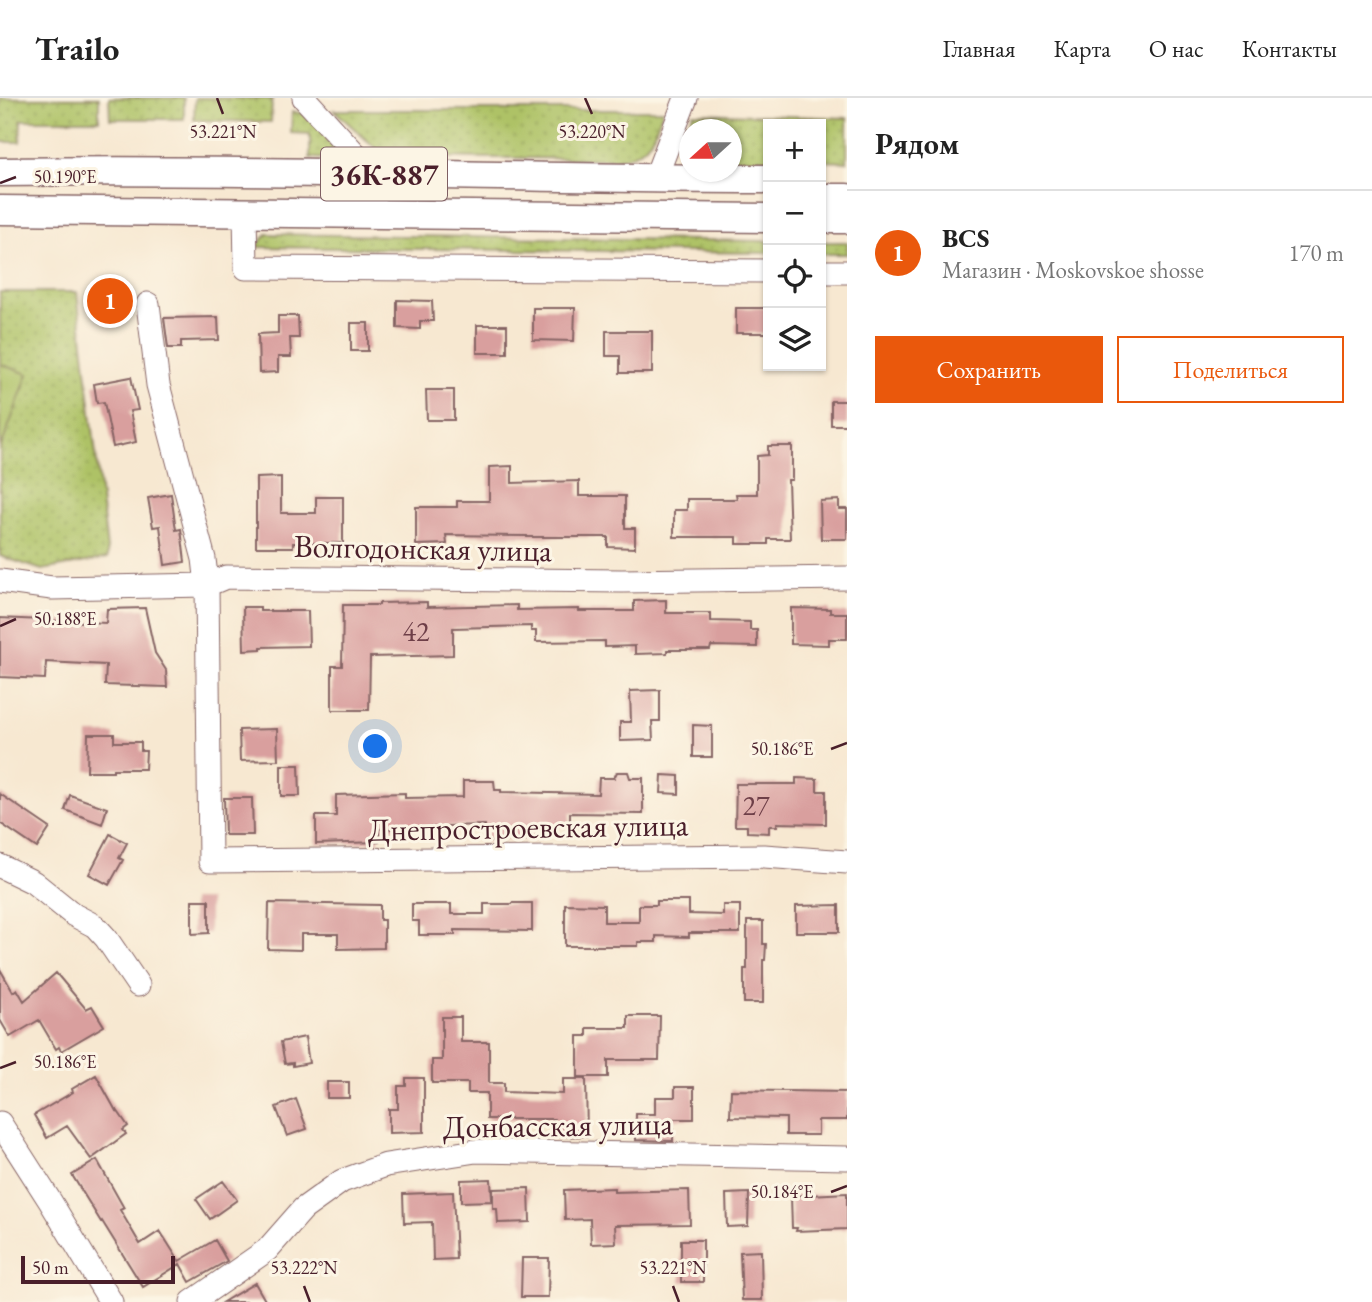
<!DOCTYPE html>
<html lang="ru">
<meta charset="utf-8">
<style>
:root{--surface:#fff;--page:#f6f6f6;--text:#222;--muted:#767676;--line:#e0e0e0;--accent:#ea580c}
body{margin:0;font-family:"EB Garamond",serif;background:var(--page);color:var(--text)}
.controls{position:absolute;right:21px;top:21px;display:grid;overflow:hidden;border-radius:0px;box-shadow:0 2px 5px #0004}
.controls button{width:63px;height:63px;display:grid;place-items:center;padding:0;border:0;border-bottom:2px solid var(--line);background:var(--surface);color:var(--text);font:35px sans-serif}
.compass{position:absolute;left:679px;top:21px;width:63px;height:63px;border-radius:50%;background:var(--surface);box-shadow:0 2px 5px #0004;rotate:249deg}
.scale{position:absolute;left:21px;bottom:18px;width:154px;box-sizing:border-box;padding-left:7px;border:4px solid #4a1f2b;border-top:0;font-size:19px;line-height:24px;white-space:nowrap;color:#4a1f2b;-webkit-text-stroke:5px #fcf5e5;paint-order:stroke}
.you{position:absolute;left:376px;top:649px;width:24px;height:24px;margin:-18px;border:5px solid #fff;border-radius:50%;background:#1a73e8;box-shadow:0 0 0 10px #1a73e833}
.badge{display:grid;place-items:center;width:46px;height:46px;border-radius:50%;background:var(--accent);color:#fff;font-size:23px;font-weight:700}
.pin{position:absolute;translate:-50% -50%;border:4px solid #fff;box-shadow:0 2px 7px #0006}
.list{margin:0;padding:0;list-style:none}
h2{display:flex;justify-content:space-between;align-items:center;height:91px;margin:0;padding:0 28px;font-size:30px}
h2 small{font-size:23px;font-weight:400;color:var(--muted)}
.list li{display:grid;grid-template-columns:46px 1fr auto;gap:21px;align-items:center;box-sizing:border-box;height:126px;padding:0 28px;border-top:2px solid var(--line)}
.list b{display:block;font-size:26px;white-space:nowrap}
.list p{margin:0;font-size:23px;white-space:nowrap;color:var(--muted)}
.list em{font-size:23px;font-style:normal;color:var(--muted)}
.actions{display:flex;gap:14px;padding:21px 28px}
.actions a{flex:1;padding:16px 0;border:2px solid var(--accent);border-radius:0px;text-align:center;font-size:24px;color:var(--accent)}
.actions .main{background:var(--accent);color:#fff}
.icon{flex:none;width:38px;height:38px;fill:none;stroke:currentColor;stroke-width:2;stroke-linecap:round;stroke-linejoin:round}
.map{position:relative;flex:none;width:847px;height:1204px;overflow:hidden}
header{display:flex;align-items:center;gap:42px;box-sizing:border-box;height:98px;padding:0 35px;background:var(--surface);border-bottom:2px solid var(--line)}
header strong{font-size:33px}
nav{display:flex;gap:38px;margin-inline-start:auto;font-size:24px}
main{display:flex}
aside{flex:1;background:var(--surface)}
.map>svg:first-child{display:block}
</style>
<header>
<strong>Trailo</strong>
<nav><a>Главная</a><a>Карта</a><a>О нас</a><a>Контакты</a></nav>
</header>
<main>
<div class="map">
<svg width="847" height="1204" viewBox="0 0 847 1204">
<defs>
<pattern id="grass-dots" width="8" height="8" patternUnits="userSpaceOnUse" patternTransform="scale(1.75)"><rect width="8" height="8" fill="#aec266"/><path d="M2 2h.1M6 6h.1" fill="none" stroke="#97a659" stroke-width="1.8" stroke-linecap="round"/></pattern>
</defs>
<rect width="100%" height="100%" fill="#fcf5e5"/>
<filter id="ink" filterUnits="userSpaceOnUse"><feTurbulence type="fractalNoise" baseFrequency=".0143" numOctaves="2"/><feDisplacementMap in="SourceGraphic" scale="14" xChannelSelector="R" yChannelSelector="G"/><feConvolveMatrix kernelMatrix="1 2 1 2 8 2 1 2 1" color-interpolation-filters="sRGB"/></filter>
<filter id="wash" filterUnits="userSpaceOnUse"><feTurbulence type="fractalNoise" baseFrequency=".00686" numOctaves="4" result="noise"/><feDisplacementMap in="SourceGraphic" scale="28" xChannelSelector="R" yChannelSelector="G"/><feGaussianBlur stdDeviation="1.57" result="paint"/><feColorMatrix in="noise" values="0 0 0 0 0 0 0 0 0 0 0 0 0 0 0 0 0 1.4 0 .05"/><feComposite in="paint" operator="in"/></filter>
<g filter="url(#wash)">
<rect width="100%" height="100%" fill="#f7e8d1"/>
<path fill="url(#grass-dots)" stroke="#7c7048" stroke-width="2" d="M0,0H99V22H21L20,44H0Z
M109,0H184V21H110Z
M195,0L272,1L271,24L194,22Z
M334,12H663C652,40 651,55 617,61L398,59L383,55L372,47Z
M292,14L304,15L339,49L340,56L336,61L310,60V36L291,35Z
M693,15L847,20V64L821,63V26H768V62L732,61V32H690L689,42L686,34Z
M267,136L768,143V155L256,149Z
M821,144H847V156H821Z
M0,194H77L108,460L42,472L0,458Z"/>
<path fill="#aec266" stroke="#7c7048" stroke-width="2" d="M0,266L28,276L0,352Z"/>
<g id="blocks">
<path fill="#d99f9e" d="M397,202L432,203L433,223H420V231L397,230Z
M533,210H575L574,243L533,242Z
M736,210H768V235H736Z
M278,218H298L299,240H290L291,259H278V274L259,275L258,236L278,235Z
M218,219L219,242L181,243V250H168L164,220Z
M351,225H368V253H351Z
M477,227H507V255H477Z
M606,233H652V275H620V258H606Z
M131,279L138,312L130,313L136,344L113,349L104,304L97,305L94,286Z
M426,292H454V322H427Z
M831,303H847V327H831Z
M768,348H792V382H788L790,441H768V446H737V439H674V412H687V401H737L736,396H757V358L768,357Z
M512,368V385L579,383V398H625V430H635V450L608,449V439H527V438L446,437L447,446L416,447V409H457V403H489V369Z
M281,379V415H316V399H343V445H293V449H256V380Z
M171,396L176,432L181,431L185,464L165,467L160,428L153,429L148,400Z
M839,402V411H847V441H821L820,403Z
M666,502V515H711V523L750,524V532H757V549L711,548L710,552H667V555L635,556V548L605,549V543L536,544V533H531V528L453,530V557L370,559L369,612H332V568H342L343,507H379V505L427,504V509L517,507V512L579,511V513H634V503Z
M243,509H260V513H308L309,548L261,549V551L244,552Z
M145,510L155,555L166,572L167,589L105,587L106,567L46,564L45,581L0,579V520L106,525L107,511Z
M791,510L830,511V515H847V541H829V547L791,546Z
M660,592V623H652L653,642L620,643V624H631L630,593Z
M693,627L712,628V659H693Z
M277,631L278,662L240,663L239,632Z
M88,636H114V644H141V653H146L145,671H113V673H87Z
M281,667H299L300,698H281Z
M617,674H628L630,680H643V716L570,715V727H541L540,742L502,741V743L485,744V727L447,728V729L379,731V744L316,746V718H336V697L405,695V700L463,699V683H494L495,692H501V694L598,696L599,680H614Z
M662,677L679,678V696L661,695Z
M796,680L817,681V693H826V726L777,725V728H769V735L747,734V728H735L736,686H796Z
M0,696L50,730L37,750L0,725Z
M70,697L107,710L102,726L65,712Z
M224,700H252L253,737H225Z
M110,736L127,745L119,760L123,762L109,787L89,776Z
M192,802H209V835L192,836Z
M657,803H689V816L723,817V807H740V835H689V839L656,838V844H638V848H565V806L604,807V824H639V807H657Z
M269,805L380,807V822H384V850L338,851V836H301V852L268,851Z
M512,805H532V833L455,832V837H419V823H412V806H451V816H484V806H512Z
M839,807V834H796V808Z
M747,823H763V846H766L765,862H763V905H744V871H747Z
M0,871L13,894L17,891L24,903L56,875L86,911L92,908L104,928L61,953L59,949L56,951L39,922L10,939L0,922Z
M628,918H660L659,962H608V979H578V938H587V930H628Z
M442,919H461V944H489V985H504V994L563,996V981H586L587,1038L554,1039V1021H487V995H468V985H432V962H442Z
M305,939L309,965L293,968V965L285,966L281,944Z
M96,977L116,1013L117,1012L128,1028L123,1032L126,1036L91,1061L67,1028L47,1040L34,1017L73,994L72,991Z
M406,980H424V1034L389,1035V1011H398V988H406Z
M327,984H349V1000H327Z
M675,989H694V1021H673V1043L636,1042V1016H655V999H675Z
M731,992L847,994V1022H818V1037H786V1020L730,1019Z
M296,1001L307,1031L287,1038L276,1009Z
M97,1062L124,1110L120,1112L140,1146L160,1133L179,1163L215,1142L227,1163L190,1184L180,1166L143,1189L102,1123L101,1124L72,1077Z
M491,1081L492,1103L461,1104V1082Z
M223,1083L237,1102L210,1121L196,1101Z
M529,1090L530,1124L498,1125L497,1111H493V1091Z
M614,1090V1094L689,1092L690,1126L615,1127L616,1145L591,1146L590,1121L565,1122L564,1092Z
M453,1094L456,1161L433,1162L432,1124L404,1125L403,1096Z
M749,1095L748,1128L727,1129L726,1096Z
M847,1095V1131L796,1133L797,1130H792L791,1098Z
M681,1142H703V1184H681Z
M761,1153L762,1202H742L740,1154Z
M522,1160H549L548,1199H521Z
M255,1185L266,1204H223Z"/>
</g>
</g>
<g filter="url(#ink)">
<use href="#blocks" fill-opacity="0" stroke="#876565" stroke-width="2"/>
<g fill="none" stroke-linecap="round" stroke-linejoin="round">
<g stroke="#876565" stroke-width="25">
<path id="minor" d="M304,0L373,75
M655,81L686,0
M245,113L246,170L768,173
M821,174H847
M148,206L158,287L204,461L207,487L210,763L764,758L847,764
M0,483L52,490L207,487L226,479L622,483L847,480
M0,768L33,784L74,817L95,828L106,840L138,887
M0,1025L50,1103L111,1204
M192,1204L267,1152L303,1111L342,1083L386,1067L476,1053L847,1060"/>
</g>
<g stroke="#876565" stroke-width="31">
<path id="major" d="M0,74C256,70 512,81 768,81
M821,100H847
M0,112L768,120
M821,121H847"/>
</g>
<use href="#minor" stroke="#fff" stroke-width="23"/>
<use href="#major" stroke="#fff" stroke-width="28"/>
</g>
</g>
<path fill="none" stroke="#4a1f2b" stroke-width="2.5" d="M217,0L223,16M585,0L592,16M0,85L16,79M0,528L16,521M831,651L847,645M0,970L16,964M831,1094L847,1088M304,1188L310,1204M673,1188L679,1204"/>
<g text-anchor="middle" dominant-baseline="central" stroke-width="6" stroke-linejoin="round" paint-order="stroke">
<g font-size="28" fill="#6e3f48">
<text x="416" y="533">42</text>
<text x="756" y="707">27</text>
</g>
<rect fill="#fcf5e5" stroke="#7f5f63" stroke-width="2" x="321" y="49.5" width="126" height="53" rx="5"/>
<g font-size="30" font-weight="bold" fill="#4a1f2b">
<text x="384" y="76">36К-887</text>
</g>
<g font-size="32" fill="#4a1f2b" stroke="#fcf5e5">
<text transform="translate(423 450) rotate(1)">Волгодонская улица</text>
<text transform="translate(528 729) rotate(-1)">Днепростроевская улица</text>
<text transform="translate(558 1027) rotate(-1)">Донбасская улица</text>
</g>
</g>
<g font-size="18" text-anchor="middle" fill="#4a1f2b" stroke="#fcf5e5" stroke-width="6" stroke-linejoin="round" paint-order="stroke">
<text x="223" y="40">53.221°N</text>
<text x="592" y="40">53.220°N</text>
<text x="65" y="85">50.190°E</text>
<text x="65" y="527">50.188°E</text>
<text x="782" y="657">50.186°E</text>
<text x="65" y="970">50.186°E</text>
<text x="782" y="1100">50.184°E</text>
<text x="304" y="1176">53.222°N</text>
<text x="673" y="1176">53.221°N</text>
</g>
</svg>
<div class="controls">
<button>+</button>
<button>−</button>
<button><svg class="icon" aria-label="locate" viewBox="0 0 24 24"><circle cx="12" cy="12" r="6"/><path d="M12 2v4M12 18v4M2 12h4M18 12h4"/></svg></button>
<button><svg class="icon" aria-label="layers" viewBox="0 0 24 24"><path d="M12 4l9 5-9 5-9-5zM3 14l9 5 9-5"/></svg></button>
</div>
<svg class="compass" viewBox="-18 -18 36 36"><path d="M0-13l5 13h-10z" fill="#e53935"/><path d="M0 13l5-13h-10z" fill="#767676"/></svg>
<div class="scale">50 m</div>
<div class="you"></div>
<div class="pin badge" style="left:110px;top:203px">1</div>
</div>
<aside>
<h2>Рядом<small></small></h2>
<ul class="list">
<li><span class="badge">1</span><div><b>BCS</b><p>Магазин · Moskovskoe shosse</p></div><em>170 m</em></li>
</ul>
<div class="actions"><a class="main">Сохранить</a><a>Поделиться</a></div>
</aside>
</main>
